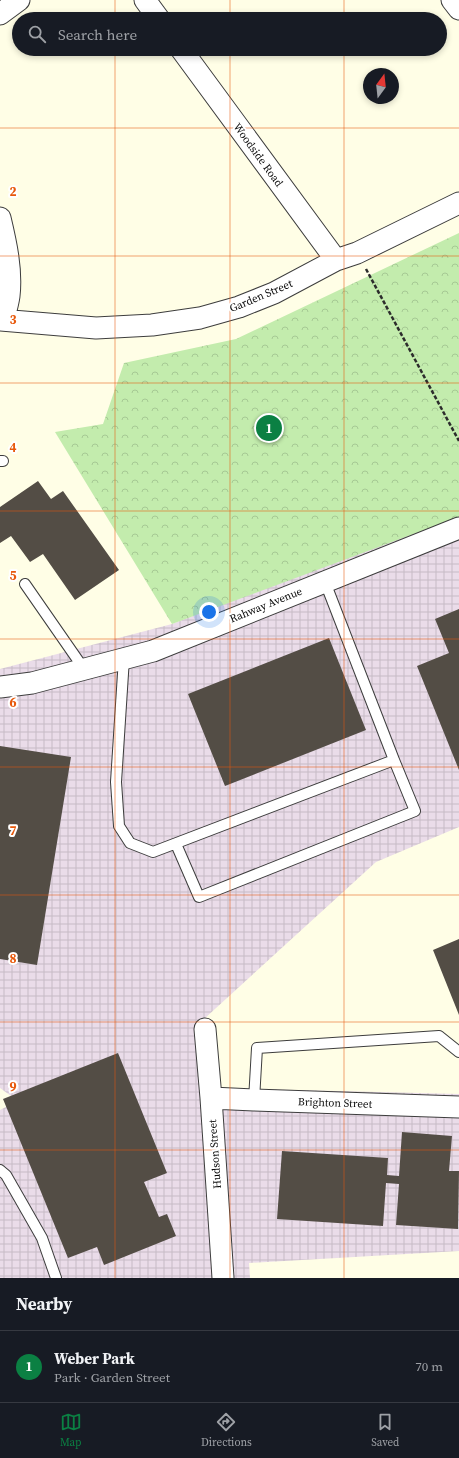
<!DOCTYPE html>
<meta charset="utf-8">
<style>
:root{--surface:#171b24;--page:#242831;--text:#f1f3f6;--muted:#9ea1a6;--line:#363941;--accent:#0b8043}
body{margin:0;font-family:"Source Serif 4",serif;background:var(--page);color:var(--text)}
.compass{position:absolute;left:363px;top:68px;width:36px;height:36px;border-radius:50%;background:var(--surface);box-shadow:0 2px 6px #0003;rotate:15deg}
.you{position:absolute;left:209px;top:612px;width:14px;height:14px;margin:-10px;border:3px solid #fff;border-radius:50%;background:#1a73e8;box-shadow:0 0 0 6px #1a73e833}
.badge{display:grid;place-items:center;width:26px;height:26px;border-radius:50%;background:var(--accent);color:#fff;font-size:13px;font-weight:700}
.pin{position:absolute;translate:-50% -50%;border:2px solid #fff;box-shadow:0 1px 4px #0006}
.list{margin:0;padding:0;list-style:none}
h2{display:flex;justify-content:space-between;align-items:center;height:52px;margin:0;padding:0 16px;font-size:17px}
h2 small{font-size:13px;font-weight:400;color:var(--muted)}
.list li{display:grid;grid-template-columns:26px 1fr auto;gap:12px;align-items:center;box-sizing:border-box;height:72px;padding:0 16px;border-top:1px solid var(--line)}
.list b{display:block;font-size:15px;white-space:nowrap}
.list p{margin:0;font-size:13px;white-space:nowrap;color:var(--muted)}
.list em{font-size:13px;font-style:normal;color:var(--muted)}
.icon{flex:none;width:22px;height:22px;fill:none;stroke:currentColor;stroke-width:2;stroke-linecap:round;stroke-linejoin:round}
.map{position:relative;flex:none;width:459px;height:1278px;overflow:hidden}
.search{position:absolute;background:var(--surface);box-shadow:0 2px 6px #0003;left:12px;right:12px;top:12px;height:44px;display:flex;align-items:center;gap:10px;box-sizing:border-box;padding:0 14px;border-radius:22px;color:var(--muted);font-size:15px}
.sheet{height:124px;background:var(--surface)}
nav{display:flex;justify-content:space-around;align-items:center;box-sizing:border-box;height:56px;border-top:1px solid var(--line);background:var(--surface);font-size:11px;color:var(--muted)}
nav a{display:grid;justify-items:center;gap:2px}
nav .on{color:var(--accent)}
.map>svg:first-child{display:block}
</style>
<div class="map">
<svg width="459" height="1278" viewBox="0 0 459 1278">
<defs>
<pattern id="industrial-grid" width="8" height="8" patternUnits="userSpaceOnUse"><rect width="8" height="8" fill="#eadce9"/><path d="M0 4h8M4 0v8" fill="none" stroke="#c7bbc6"/></pattern>
<pattern id="park-crowns" width="20" height="18" patternUnits="userSpaceOnUse"><rect width="20" height="18" fill="#c3ecad"/><path d="M2 6a3 3 0 1 1 6 0M12 15a3 3 0 1 1 6 0" fill="none" stroke="#a6c994"/></pattern>
</defs>
<rect width="100%" height="100%" fill="#fffee6"/>
<path fill="url(#industrial-grid)" d="M459,511V827L376,862L204,1019L215,1088L459,1094V1251L249,1263L250,1278H0V1110L18,1101L0,1088V669L172,624Z"/>
<path fill="url(#park-crowns)" d="M459,233V517L172,624L55,432L103,424L124,363L236,339Z"/>
<path fill="#534d45" d="M38,481L51,499L63,491L119,570L75,600L43,554L30,562L11,536L0,543V507Z
M459,609V770L417,666L449,653L435,619Z
M329,638L366,730L225,786L188,694Z
M0,746L71,757L37,965L0,959Z
M459,939V1015L433,950Z
M118,1053L167,1173L144,1182L159,1217L167,1214L176,1236L104,1265L97,1247L68,1258L3,1099Z
M402,1132L452,1136L449,1171H459L458,1229L396,1225L399,1184L386,1183L383,1226L277,1219L282,1151L388,1158L387,1175L399,1176Z"/>
<g fill="none" stroke-linecap="round" stroke-linejoin="round">
<g stroke="#3d3d3d" stroke-width="12">
<path id="lane" d="M0,461H3
M25,584L84,669
M124,658L116,782L119,826L130,843L153,852L394,760L325,582
M176,844L199,897L415,811L394,760
M254,1100L257,1048L439,1036L459,1052
M0,1170L6,1175L42,1238L56,1278"/>
</g>
<g stroke="#3d3d3d" stroke-width="23">
<path id="street" d="M145,0L159,19
M452,0L459,9
M0,14L19,0
M181,49L336,260
M0,218C6,243 12,270 9,296C8,304 5,312 4,320
M0,320L96,328L152,325L200,318L239,307L274,293L336,260L357,253L459,203
M0,687L32,683L153,651L459,528
M205,1029L211,1098L223,1278
M211,1098L254,1100L459,1107"/>
</g>
<path stroke="#2c2c2c" stroke-width="2.5" stroke-dasharray="4 2" stroke-linecap="butt" d="M366,269L459,441"/>
<use href="#lane" stroke="#fff" stroke-width="10"/>
<use href="#street" stroke="#fff" stroke-width="21"/>
</g>
<path fill="none" stroke="#e8590c" stroke-width="1" stroke-opacity="0.55" d="M115,0V19M230,0V19M344,0V19M115,49V1278M230,49V1278M344,49V1278M0,128H459M0,256H459M0,383H459M0,511H459M0,639H459M0,767H459M0,895H459M0,1022H459M0,1150H459"/>
<g text-anchor="middle" dominant-baseline="central" stroke-width="4" stroke-linejoin="round" paint-order="stroke">
<g font-size="11" fill="#0a0a0a" stroke="#fff">
<text transform="translate(258 155) rotate(54)">Woodside Road</text>
<text transform="translate(261 296) rotate(-23)">Garden Street</text>
<text transform="translate(266 605) rotate(-22)">Rahway Avenue</text>
<text transform="translate(335 1103) rotate(2)">Brighton Street</text>
<text transform="translate(215 1154) rotate(-94)">Hudson Street</text>
</g>
</g>
<g font-size="13" text-anchor="middle" font-weight="bold" fill="#e8590c" stroke="#fff" stroke-width="4" stroke-linejoin="round" paint-order="stroke">
<text x="13" y="196">2</text>
<text x="13" y="324">3</text>
<text x="13" y="452">4</text>
<text x="13" y="580">5</text>
<text x="13" y="707">6</text>
<text x="13" y="835">7</text>
<text x="13" y="963">8</text>
<text x="13" y="1091">9</text>
</g>
</svg>
<svg class="compass" viewBox="-18 -18 36 36"><path d="M0-13l5 13h-10z" fill="#e53935"/><path d="M0 13l5-13h-10z" fill="#9ea1a6"/></svg>
<div class="you"></div>
<div class="pin badge" style="left:269px;top:428px">1</div>
<div class="search"><svg class="icon" aria-label="search" viewBox="0 0 24 24"><circle cx="10" cy="10" r="6"/><path d="M15 15l6 6"/></svg>Search here</div>
</div>
<section class="sheet">
<h2>Nearby<small></small></h2>
<ul class="list">
<li><span class="badge">1</span><div><b>Weber Park</b><p>Park · Garden Street</p></div><em>70 m</em></li>
</ul>
</section>
<nav>
<a class="on"><svg class="icon" aria-label="map" viewBox="0 0 24 24"><path d="M3 6l6-2 6 2 6-2v14l-6 2-6-2-6 2zM9 4v14M15 6v14"/></svg>Map</a>
<a><svg class="icon" aria-label="directions" viewBox="0 0 24 24"><path d="M12 3l9 9-9 9-9-9zM9 14v-3h6M13 9l2 2-2 2"/></svg>Directions</a>
<a><svg class="icon" aria-label="saved" viewBox="0 0 24 24"><path d="M7 4h10v16l-5-4-5 4z"/></svg>Saved</a>
</nav>
